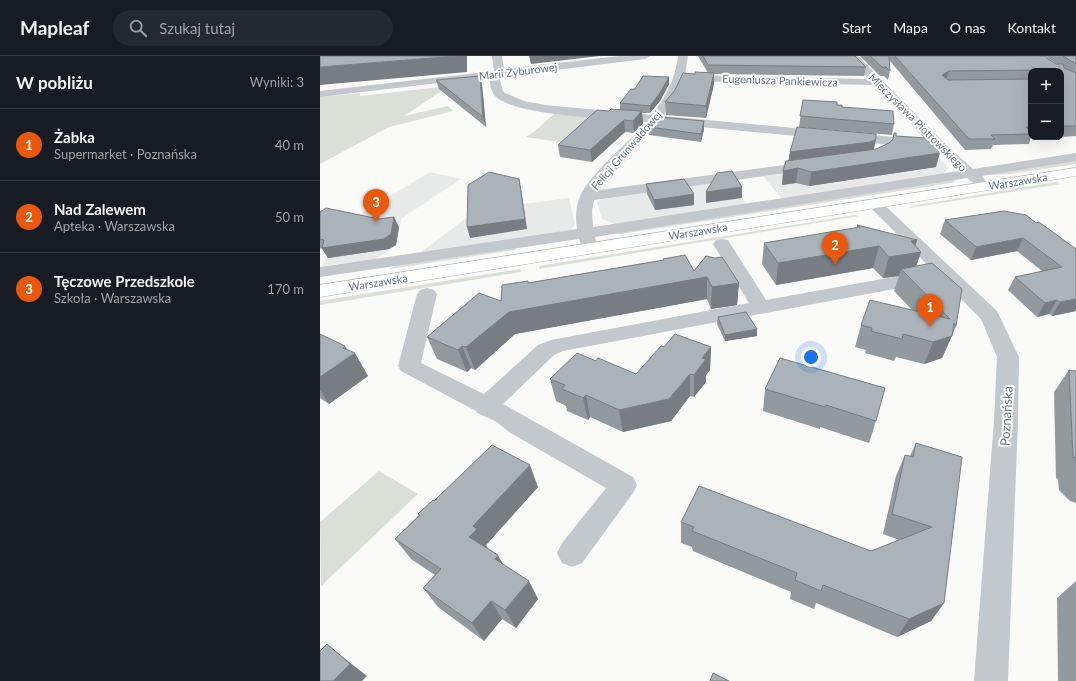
<!DOCTYPE html>
<html lang="pl">
<meta charset="utf-8">
<style>
:root{--surface:#171b24;--page:#242831;--text:#f1f3f6;--muted:#9ea1a6;--line:#363941;--accent:#ea580c}
body{margin:0;font-family:Lato,sans-serif;background:var(--page);color:var(--text)}
.controls{position:absolute;right:12px;top:12px;display:grid;overflow:hidden;border-radius:8px;box-shadow:0 4px 16px #0002}
.controls button{width:36px;height:36px;display:grid;place-items:center;padding:0;border:0;border-bottom:1px solid var(--line);background:var(--surface);color:var(--text);font:20px sans-serif}
.you{position:absolute;left:491px;top:301px;width:14px;height:14px;margin:-10px;border:3px solid #fff;border-radius:50%;background:#1a73e8;box-shadow:0 0 0 6px #1a73e833}
.badge{display:grid;place-items:center;width:26px;height:26px;border-radius:50%;background:var(--accent);color:#fff;font-size:13px;font-weight:700}
.pin{position:absolute;translate:-50% -33px;filter:drop-shadow(0 1px 2px #0008)}
.pin::after{content:'';position:absolute;top:21px;width:14px;height:12px;background:inherit;clip-path:polygon(0 0,100% 0,50% 100%)}
.list{margin:0;padding:0;list-style:none}
h2{display:flex;justify-content:space-between;align-items:center;height:52px;margin:0;padding:0 16px;font-size:17px}
h2 small{font-size:13px;font-weight:400;color:var(--muted)}
.list li{display:grid;grid-template-columns:26px 1fr auto;gap:12px;align-items:center;box-sizing:border-box;height:72px;padding:0 16px;border-top:1px solid var(--line)}
.list b{display:block;font-size:15px;white-space:nowrap}
.list p{margin:0;font-size:13px;white-space:nowrap;color:var(--muted)}
.list em{font-size:13px;font-style:normal;color:var(--muted)}
.icon{flex:none;width:22px;height:22px;fill:none;stroke:currentColor;stroke-width:2;stroke-linecap:round;stroke-linejoin:round}
.map{position:relative;flex:none;width:756px;height:625px;overflow:hidden}
header{display:flex;align-items:center;gap:24px;box-sizing:border-box;height:56px;padding:0 20px;background:var(--surface);border-bottom:1px solid var(--line)}
header strong{font-size:19px}
nav{display:flex;gap:22px;margin-inline-start:auto;font-size:14px}
.search{width:280px;height:36px;background:var(--page);display:flex;align-items:center;gap:10px;box-sizing:border-box;padding:0 14px;border-radius:22px;color:var(--muted);font-size:15px}
main{display:flex}
aside{flex:1;background:var(--surface)}
.map>svg:first-child{display:block}
</style>
<header>
<strong>Mapleaf</strong>
<div class="search"><svg class="icon" aria-label="search" viewBox="0 0 24 24"><circle cx="10" cy="10" r="6"/><path d="M15 15l6 6"/></svg>Szukaj tutaj</div>
<nav><a>Start</a><a>Mapa</a><a>O nas</a><a>Kontakt</a></nav>
</header>
<main>
<aside>
<h2>W pobliżu<small>Wyniki: 3</small></h2>
<ul class="list">
<li><span class="badge">1</span><div><b>Żabka</b><p>Supermarket · Poznańska</p></div><em>40 m</em></li>
<li><span class="badge">2</span><div><b>Nad Zalewem</b><p>Apteka · Warszawska</p></div><em>50 m</em></li>
<li><span class="badge">3</span><div><b>Tęczowe Przedszkole</b><p>Szkoła · Warszawska</p></div><em>170 m</em></li>
</ul>
</aside>
<div class="map">
<svg width="756" height="625" viewBox="0 0 756 625">
<rect width="100%" height="100%" fill="#fafaf8"/>
<path fill="#e8e9e9" d="M615,97L628,112L623,119L462,143L442,119Z
M110,116L141,123L81,163L76,189L56,203L2,210L8,202L14,180L44,156Z
M409,123L426,148L295,168L282,163L277,146L286,140Z
M249,142L255,168L251,174L100,197L157,154Z"/>
<path fill="#dadfd7" d="M129,30L84,60L128,50L133,55L69,71L0,108V41L40,37V40Z
M234,58L273,61L247,87L206,81L215,75Z
M756,103V108L690,118L668,119Z
M638,123L631,127L301,178H290Z
M736,126L741,128L589,152L591,150Z
M535,159L539,160L219,213V210Z
M197,192L195,194L69,213L84,206Z
M200,213L201,216L0,249V245Z
M59,415L98,438L1,530L0,466Z"/>
<g fill="none" stroke-linecap="round" stroke-linejoin="round">
<g stroke="#b5babe" stroke-width="1">
<path id="major" d="M756,112V120L0,241V229Z"/>
</g>
<path fill="#c3c8cc" fill-rule="evenodd" d="M172,0H182L184,13L300,0H330L325,3L179,21L183,35L185,37L204,45L225,49L331,59C346,42 355,23 358,0H368L365,19L548,23L527,0H538C576,37 612,78 653,113L756,97V105L662,120L665,124L663,127C656,129 653,127 647,122L275,181L278,190L275,194L269,195L263,194L259,183L0,221V211L257,173C255,162 256,151 260,140C271,116 308,88 326,66C295,63 196,60 176,41C171,36 170,28 169,21L0,41V35L174,15ZM363,25L555,29L606,84L343,60L354,45ZM338,67L603,92L614,91L639,115L273,171L272,155L274,144L493,113L498,112L500,109L498,106L493,105L279,134Z
M555,143L560,145L677,255L699,301L698,364L688,625H654L674,364L677,301L661,263L550,151L547,148L550,145Z
M402,183L408,184L446,244L606,215L613,217L615,221L613,225L606,227L243,295L234,299L183,348L313,421L317,429L313,437L262,507L252,511L242,507L237,497L242,487L286,432L189,376L177,366L157,357L156,355L81,315L78,310L97,238L100,234L107,232L114,234L117,238L101,307L164,338L218,289L231,284L429,247L393,188L396,184Z"/>
<use href="#major" fill="#fff" fill-rule="evenodd"/>
</g>
<path fill="#929a9f" d="M378,0H535L546,11L544,20L394,18V28L386,62L346,59L345,46L375,18L388,17Z
M540,0H724L736,8H737L725,0H756V80L741,81V15H711V81H720H711L709,88L673,89L671,93L645,94L570,5V15L568,24L564,20H560Z
M349,21V28L340,45L330,57H322L323,67L314,77L305,76L272,106L240,101L238,89L289,55L300,54V47L315,33Z
M116,24L162,29L166,71L119,33Z
M483,44L517,49L574,68L572,79L479,71Z
M384,65V73L381,86L329,79V71Z
M576,80L616,111L489,130L476,127L462,129L469,104L470,96L556,93L569,87Z
M326,128L374,149L335,154L327,138Z
M0,156L79,171L76,189L69,193L8,202L2,193L0,192Z
M625,164L716,167L756,193V255L732,260L729,258L717,261L688,234L695,221L722,215L697,195L651,204L620,178Z
M537,169L597,184L595,190L596,210L636,270L622,302L604,308L576,301L574,305L545,297L546,294L535,291L541,269L592,254L574,235L579,220L563,222L553,212L456,229L442,208L444,187L537,172Z
M343,203L374,215L419,227L417,249L391,253L387,243L195,278L155,314L151,312L147,316L117,303L107,281L181,245L208,227L343,204Z
M398,261L437,280L405,285L397,268Z
M0,278L28,294L48,320L9,348L0,342Z
M344,291H391L390,314L386,319V326L374,341L370,340L351,365L303,376L270,361L268,364L247,355L246,350L236,345L230,323L276,305L316,318Z
M460,302L556,365L549,387L500,371V373L443,355L445,333Z
M749,314L756,315V447L750,445L739,434L738,423L736,422L734,336Z
M596,387L624,547L611,565L577,581L496,547L494,553L470,543L471,536L373,495L372,491L361,487V466L551,495L579,484L563,478L576,420L585,399L590,400Z
M218,431L166,489L168,493L218,543L196,572L182,563L164,585L118,551L103,532L115,519L91,503L75,483L99,459L98,458L114,445Z
M756,525V625H738L737,542Z"/>
<path fill="#777d82" d="M137,0H147V16L0,29V11Z
M209,0H280L211,8Z
M629,15L626,24L622,19Z
M394,17V28L386,62V50Z
M160,20L162,29L166,71L163,61Z
M349,21V28L340,45L330,57V50Z
M322,55L323,67L314,77L313,65Z
M304,64L305,76L272,106L270,94Z
M384,65V73L381,86V78Z
M556,83L554,93L468,107L470,96Z
M620,97L616,111L489,130L491,116Z
M478,112L476,127L462,129L463,115Z
M199,123L201,133L207,173L150,182L147,171Z
M422,131V142L386,147V136Z
M374,138V149L335,154L334,144Z
M74,161L79,171L76,189L69,193L8,202L2,192Z
M703,182L697,195L651,204L656,191Z
M597,184L593,197L601,196L594,217L581,213L579,220L563,222L569,201L591,185Z
M559,190L553,212L456,229L458,207Z
M387,221V243L195,278L155,314L146,291L189,256Z
M419,227L417,249L391,253L392,231Z
M756,243V255L732,260L740,246Z
M737,244L729,258L717,261L725,247Z
M437,273V280L405,285V279Z
M632,280L622,302L604,308L613,286Z
M25,290L31,300L35,297L48,320L9,348L0,334V321Z
M142,290L151,312L147,316L138,294Z
M391,291L390,314L386,319V326L374,341V319L382,302Z
M370,318V340L351,365L303,376L299,354Z
M266,339L270,361L268,364L263,342Z
M210,409L218,431L166,489L168,493L149,481L153,470Z
M178,499L188,518L175,503Z
M209,525L218,543L196,572L185,554Z
M171,545L182,563L164,585L152,567Z
M624,547L611,565L577,581L589,563Z
M7,588L24,602L47,620L42,625H15L14,624Z"/>
<path fill="#aab3b9" stroke="#777d82" d="M0,0H137L0,11Z
M383,0H535L546,11L388,9Z
M550,0H569L570,15L566,11H562Z
M575,0H724L736,8H743L744,12L756,17V70H741V15H715V14L629,15L622,19L628,24L711,23V71H706L711,76V78L671,79L675,83H649Z
M743,0H756V8Z
M375,16L394,17L386,50L345,46L355,34L363,17L375,18Z
M160,20L163,61L116,24Z
M323,20L349,21L340,37L330,50L300,47L311,33H315Z
M483,44L517,46V49H522V51L573,55L574,68L480,60Z
M291,53L322,55L313,65L304,64L270,94L238,89L277,54L289,55Z
M338,61L384,65L381,78L329,71Z
M477,71L556,78V83L551,86L470,96Z
M574,77H576V80L606,82L620,97L491,116L478,112L463,115L466,105L556,93L569,87L573,83Z
M412,115L422,131L386,136L397,117Z
M169,116L199,123L205,163L147,171L148,129Z
M364,123L374,138L334,144L326,128Z
M6,152L59,163L74,161L71,178L64,183L2,192L4,184L0,183V156Z
M684,155L706,159L716,167L719,166L756,193V243L740,246L737,244L725,247L695,221L742,211L703,182L656,191L625,164Z
M537,169L597,184L591,185L601,196L569,201L559,190L458,207L444,187L540,171Z
M365,199L374,215L386,200L395,202L402,201L419,227L392,231L387,221L189,256L146,291L142,290L138,294L107,281L159,237L181,245L182,229L208,225V227L344,204L343,203Z
M612,207L642,233L636,270L634,267L632,280L613,286L583,278L582,283L551,275L552,272L541,269L550,244L630,263L581,213Z
M426,256L437,273L405,279L398,261Z
M0,278L25,290L23,292L35,297L0,321Z
M355,278L391,291L382,302L386,303L374,319L370,318L349,343L299,354L266,339L263,342L242,333L245,329L230,323L257,297L276,305L278,302L316,318L341,290L344,291Z
M460,302L565,332L556,365L506,349L505,351L445,333Z
M749,314L756,315V407V402L753,401Z
M596,387L642,401L624,547L589,563L503,529L501,535L475,524L477,517L372,475L374,471L361,466L379,430L551,495L612,471L572,458L585,399L593,401Z
M172,389L210,409L153,470L157,473L149,481L178,499L175,503L209,525L185,554L171,545L152,567L103,532L121,513L75,483L100,459L98,458L113,444L114,445Z
M7,588L30,608L14,624L15,625H0V595Z
M393,617L409,625H390Z"/>
<g text-anchor="middle" dominant-baseline="central" stroke-width="4" stroke-linejoin="round" paint-order="stroke">
<g font-size="11" fill="#657683" stroke="#fff">
<text transform="translate(198 15) rotate(-7)">Marii Żyburowej</text>
<text transform="translate(460 24) rotate(2)">Eugeniusza Pankiewicza</text>
<text transform="translate(598 66) rotate(45)">Mieczysława Piotrowskiego</text>
<text transform="translate(306 94) rotate(-49)">Felicji Grunwaldowej</text>
<text transform="translate(698 125) rotate(-9)">Warszawska</text>
<text transform="translate(378 175) rotate(-9)">Warszawska</text>
<text transform="translate(58 226) rotate(-9)">Warszawska</text>
</g>
<g font-size="13" fill="#657683" stroke="#fff">
<text transform="translate(686 360) rotate(-87)">Poznańska</text>
</g>
</g>
</svg>
<div class="controls">
<button>+</button>
<button>−</button>
</div>
<div class="you"></div>
<div class="pin badge" style="left:610px;top:271px">1</div>
<div class="pin badge" style="left:515px;top:209px">2</div>
<div class="pin badge" style="left:56px;top:166px">3</div>
</div>
</main>
